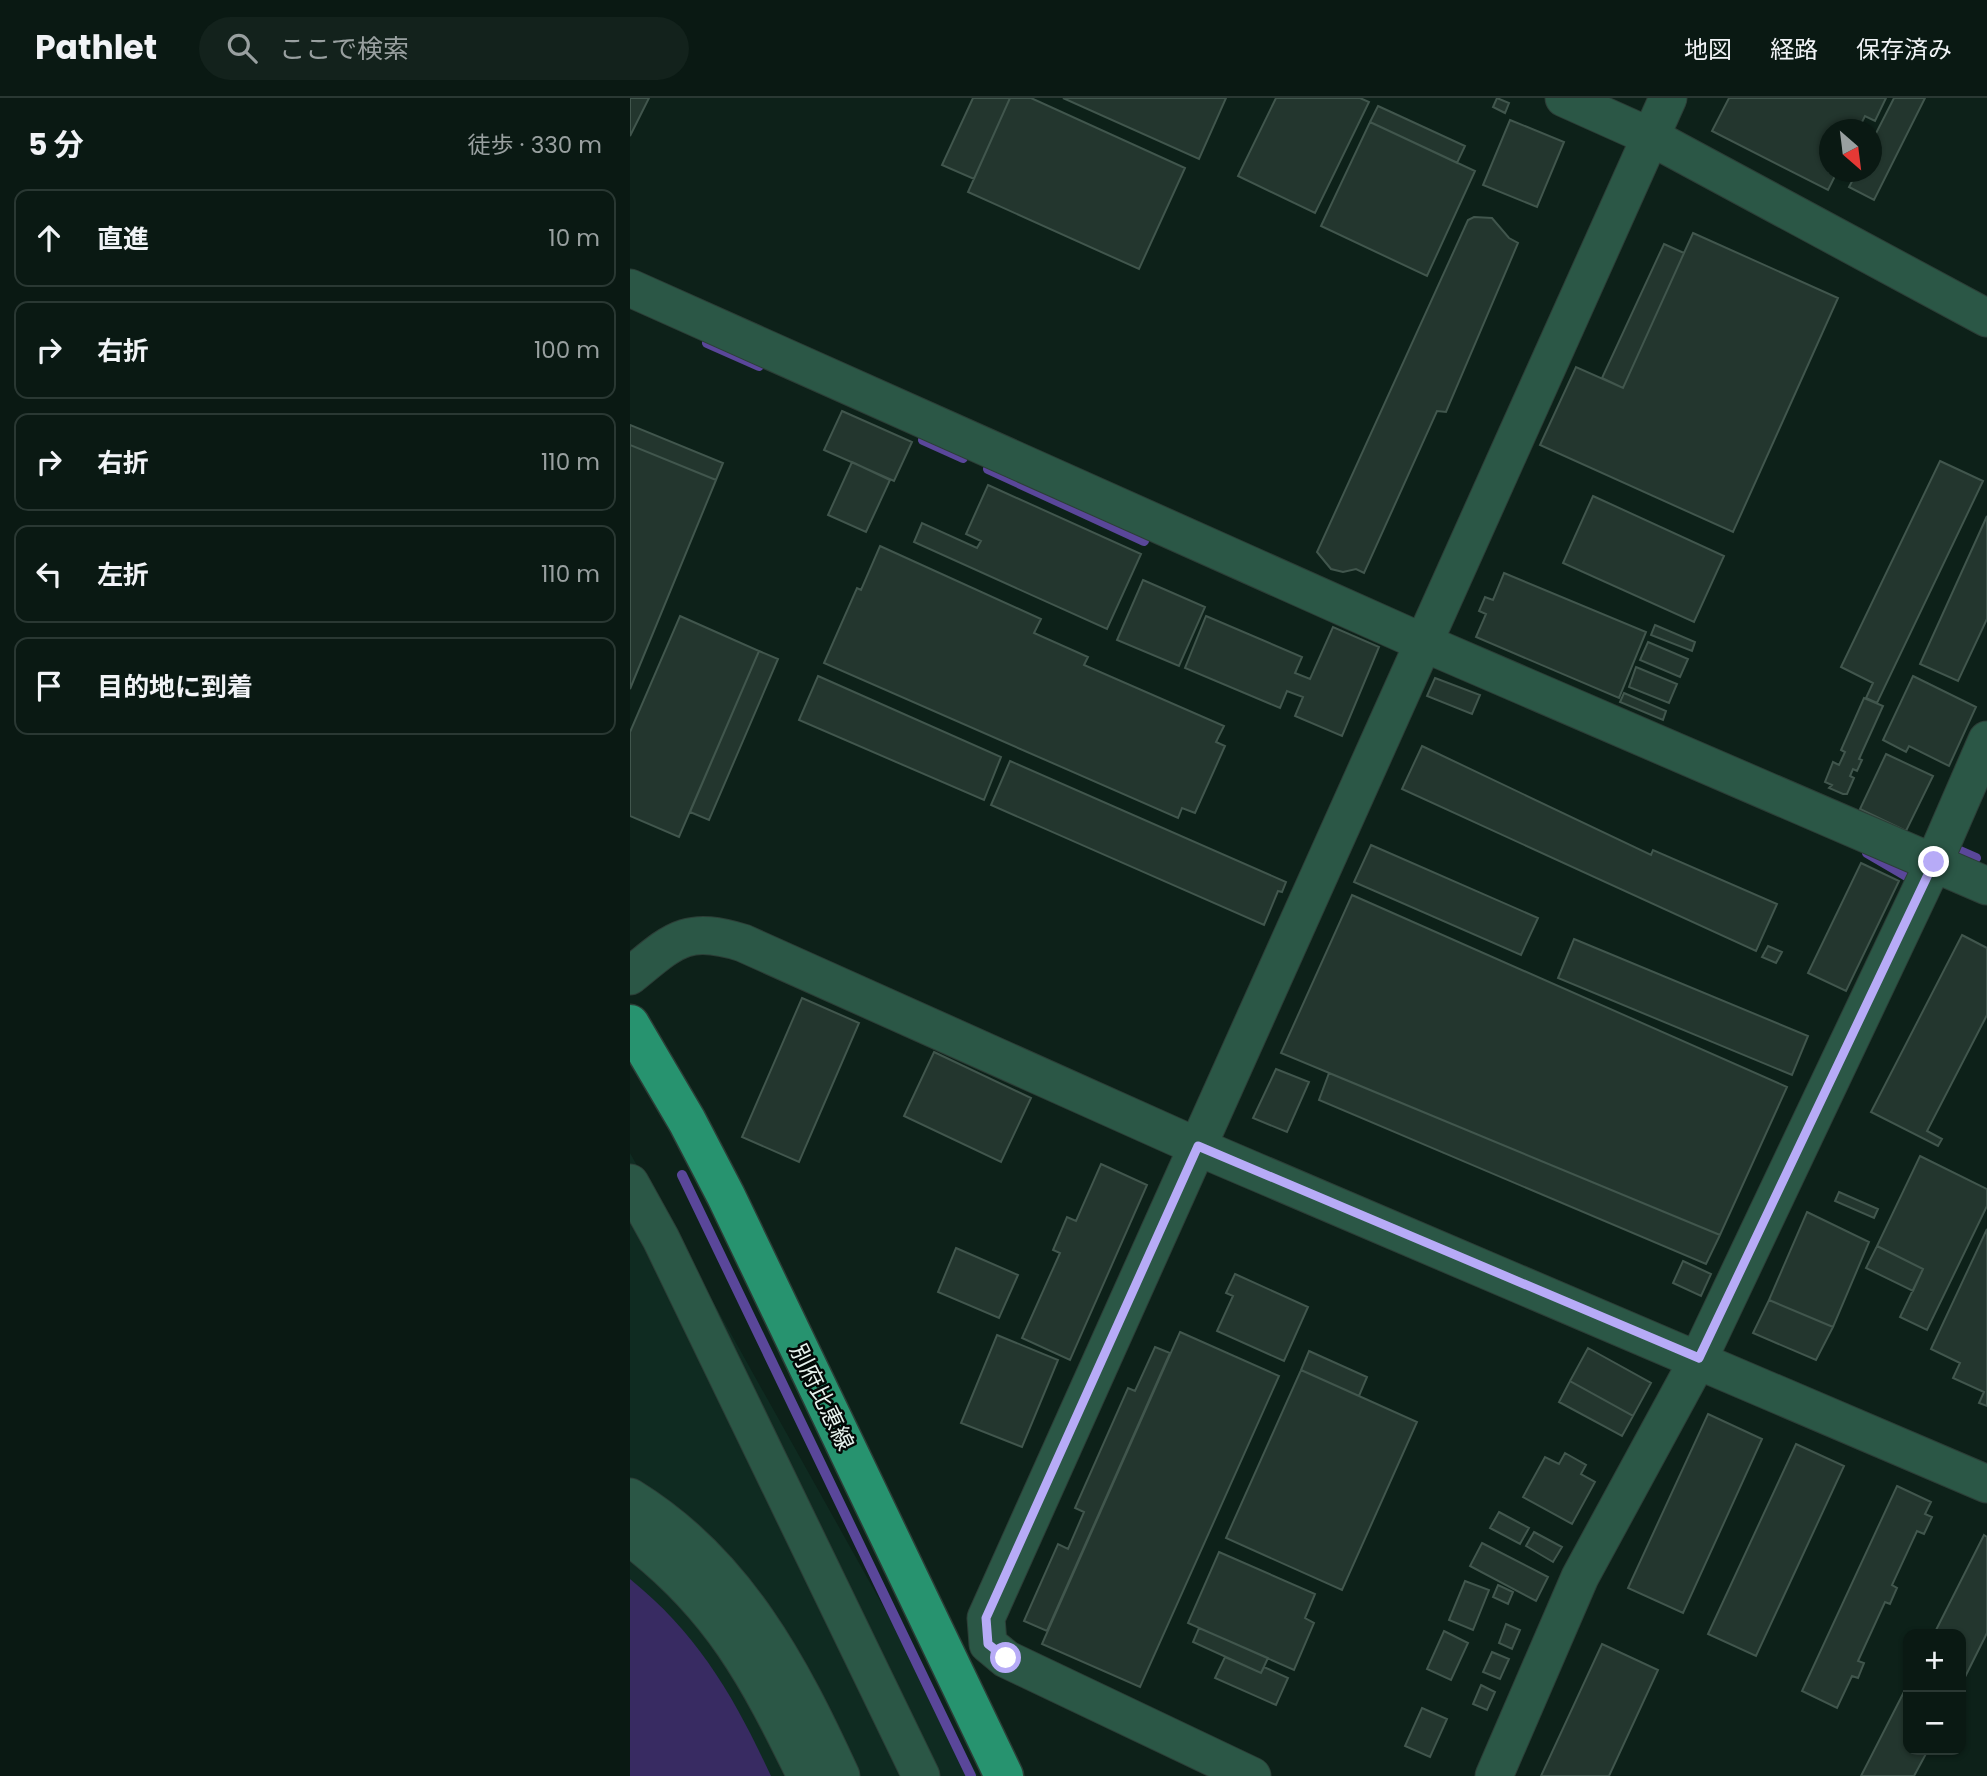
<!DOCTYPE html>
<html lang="ja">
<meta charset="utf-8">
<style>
:root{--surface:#0a1913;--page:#13221c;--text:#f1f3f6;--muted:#99a0a0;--line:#2a3833}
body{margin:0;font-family:Poppins,"Noto Sans JP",sans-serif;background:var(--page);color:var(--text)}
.controls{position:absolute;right:21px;bottom:21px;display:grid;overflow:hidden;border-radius:14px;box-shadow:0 2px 5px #0004}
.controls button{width:63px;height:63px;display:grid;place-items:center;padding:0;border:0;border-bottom:2px solid var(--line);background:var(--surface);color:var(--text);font:35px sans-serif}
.compass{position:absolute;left:1189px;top:21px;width:63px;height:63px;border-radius:50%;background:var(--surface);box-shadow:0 2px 5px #0004;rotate:152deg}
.stop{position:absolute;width:21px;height:21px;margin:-16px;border:5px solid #b7abf7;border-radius:50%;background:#fff}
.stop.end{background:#b7abf7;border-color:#fff;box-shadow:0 2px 7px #0008}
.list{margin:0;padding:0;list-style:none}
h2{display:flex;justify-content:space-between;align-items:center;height:91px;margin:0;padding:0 28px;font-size:30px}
h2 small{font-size:23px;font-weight:400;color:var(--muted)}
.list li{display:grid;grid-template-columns:46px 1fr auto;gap:21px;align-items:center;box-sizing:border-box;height:98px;margin:0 14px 14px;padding:0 14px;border:2px solid var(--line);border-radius:14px}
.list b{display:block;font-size:26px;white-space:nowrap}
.list em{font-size:23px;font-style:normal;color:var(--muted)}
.icon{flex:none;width:38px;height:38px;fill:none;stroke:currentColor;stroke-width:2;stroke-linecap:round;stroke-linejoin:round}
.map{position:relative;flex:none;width:1357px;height:1678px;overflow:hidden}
header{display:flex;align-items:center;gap:42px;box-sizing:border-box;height:98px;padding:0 35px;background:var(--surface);border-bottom:2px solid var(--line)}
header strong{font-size:33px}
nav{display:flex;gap:38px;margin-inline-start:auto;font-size:24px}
.search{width:490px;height:63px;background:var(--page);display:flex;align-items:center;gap:18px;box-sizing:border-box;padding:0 24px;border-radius:38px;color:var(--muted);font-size:26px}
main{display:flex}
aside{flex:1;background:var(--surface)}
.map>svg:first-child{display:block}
</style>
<header>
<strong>Pathlet</strong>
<div class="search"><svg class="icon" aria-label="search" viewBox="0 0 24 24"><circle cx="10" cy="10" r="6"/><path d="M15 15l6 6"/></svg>ここで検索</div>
<nav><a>地図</a><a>経路</a><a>保存済み</a></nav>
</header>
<main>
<aside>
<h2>5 分<small>徒歩 · 330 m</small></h2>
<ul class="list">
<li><svg class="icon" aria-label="ahead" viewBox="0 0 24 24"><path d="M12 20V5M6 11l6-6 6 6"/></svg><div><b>直進</b></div><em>10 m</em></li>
<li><svg class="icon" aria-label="right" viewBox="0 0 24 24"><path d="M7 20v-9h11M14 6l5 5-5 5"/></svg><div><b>右折</b></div><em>100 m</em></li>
<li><svg class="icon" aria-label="right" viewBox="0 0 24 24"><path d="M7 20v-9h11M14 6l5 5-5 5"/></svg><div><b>右折</b></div><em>110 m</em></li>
<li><svg class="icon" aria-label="left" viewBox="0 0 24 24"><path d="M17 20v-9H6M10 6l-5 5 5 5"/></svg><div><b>左折</b></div><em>110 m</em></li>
<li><svg class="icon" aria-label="arrive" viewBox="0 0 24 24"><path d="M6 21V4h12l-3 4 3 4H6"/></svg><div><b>目的地に到着</b></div></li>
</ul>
</aside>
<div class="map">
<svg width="1357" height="1678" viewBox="0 0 1357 1678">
<rect width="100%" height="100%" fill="#0d2119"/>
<path fill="#0f2b21" d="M0,1055L348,1678H0Z"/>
<path fill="#382b62" d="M0,1481C69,1537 104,1599 141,1678H0Z"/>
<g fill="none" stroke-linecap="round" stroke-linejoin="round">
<path stroke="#5a479a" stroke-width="10" d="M77,245L129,268
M293,342L333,360
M358,371L514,443
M1330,753L1346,760
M1237,755L1278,779
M52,1077L341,1678"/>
</g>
<path fill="#23362e" stroke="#41564d" stroke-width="2" d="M0,0H19L0,38Z
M343,0H380L344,81L312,67Z
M380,0H401L555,70L509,171L338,94Z
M433,0H596L569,61Z
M646,0H730L739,4L685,115L608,78Z
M867,0L879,5L875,15L863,9Z
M1099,0H1256L1245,23L1235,18L1228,32H1199V74H1207L1198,92L1082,33Z
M1264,0H1295L1244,102L1219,89L1227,74H1241V45Z
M748,8L835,48L827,65L740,24Z
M880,22L934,44L907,109L853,87Z
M740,24L845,73L797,178L691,128Z
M844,119L862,120L879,140L888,145L816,314L807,313L734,475L726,471L713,474L701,471L687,454L838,122Z
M1063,135L1208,200L1103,434L910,347L946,269L993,290Z
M1034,146L1054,155L993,290L972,280Z
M212,313L282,344L264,383L194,352Z
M0,327L93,365L86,382L0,347Z
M0,347L86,382L0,591Z
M1310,363L1353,383L1247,605L1236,600L1243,585L1211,569Z
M222,364L260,382L236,434L198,417Z
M358,387L511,456L477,531L284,444L292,425L347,450L351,443L336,436Z
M963,398L1094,458L1064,524L933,465Z
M1357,418V521L1328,583L1290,566Z
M250,448L411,521L404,535L458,559L454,567L594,628L586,644L595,648L565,715L552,710L548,720L194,565L227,490L231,492Z
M874,475L1016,534L989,600L846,539L856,516L849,513L855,499L863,502Z
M513,482L575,509L549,568L487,542Z
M50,518L129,553L49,739L0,718V634Z
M576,518L672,559L665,575L680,581L703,529L749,549L712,638L665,618L673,599L657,593L650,610L555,570Z
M1025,527L1065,544L1062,553L1021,537Z
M1018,544L1058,561L1050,579L1010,562Z
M129,553L148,561L79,722L60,714Z
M1006,569L1047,586L1039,605L999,589Z
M188,578L371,659L354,702L169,622Z
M1283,578L1346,609L1319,668L1279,648L1276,654L1253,642Z
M805,580L850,597L842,616L797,598Z
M994,595L1036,613L1033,622L990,604Z
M1234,600L1253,608L1229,661L1232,662L1227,673L1223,671L1220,678L1224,680L1217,696H1213L1199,690L1202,687L1195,684L1203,664L1209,667L1215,654L1211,652Z
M792,648L1021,757L1023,752L1147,806L1126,853L772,691Z
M1256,656L1303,678L1276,733L1230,711Z
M380,663L656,784L652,794L648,793L634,827L361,707Z
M741,747L908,820L891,857L724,784Z
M1231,765L1269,783L1216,893L1178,875Z
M722,797L1157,989L1090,1137L651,955Z
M1332,837L1357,850V917L1297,1033L1312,1041L1308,1048L1241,1014Z
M944,841L1178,938L1162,977L928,880Z
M1138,848L1152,854L1146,865L1132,859Z
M172,900L229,925L169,1064L112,1039Z
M304,954L401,1000L371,1064L274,1018Z
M646,971L679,984L657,1034L623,1020Z
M699,975L1090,1137L1076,1166L689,1002Z
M1290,1058L1357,1091V1108L1297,1232L1270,1219L1293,1171L1247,1148Z
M471,1066L517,1087L440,1262L392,1240L430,1155L423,1152L437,1119L446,1123Z
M1209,1094L1248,1111L1244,1120L1205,1103Z
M1177,1114L1239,1144L1203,1229L1139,1202Z
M1357,1131V1308L1349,1305L1354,1294L1323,1280L1330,1265L1301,1251Z
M1247,1148L1293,1171L1283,1193L1236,1170Z
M326,1150L388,1177L369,1220L308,1194Z
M1053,1163L1081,1176L1071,1198L1043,1185Z
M605,1176L678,1209L654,1263L587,1233L603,1198L596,1195Z
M1139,1202L1203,1229L1186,1262L1123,1235Z
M550,1234L649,1278L510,1589L412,1546Z
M367,1237L428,1262L392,1349L331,1325Z
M525,1249L540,1255L417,1533L394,1523L428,1446L438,1451L454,1414L445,1410L498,1290L505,1293Z
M958,1250L1021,1285L1003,1318L940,1283Z
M679,1253L737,1279L729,1298L671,1272Z
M671,1272L787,1324L712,1492L596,1440Z
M940,1283L1003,1318L992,1338L929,1304Z
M1078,1316L1132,1341L1053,1515L998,1490Z
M1166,1346L1214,1368L1126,1558L1078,1536Z
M935,1355L956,1367L951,1376L965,1384L942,1426L893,1399L915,1359L929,1366Z
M1267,1388L1301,1404L1295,1416L1302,1419L1294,1436L1287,1433L1262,1487L1267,1490L1260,1506L1255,1504L1228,1563L1234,1565L1228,1580L1222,1578L1207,1610L1172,1593Z
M869,1414L899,1430L890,1446L860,1430Z
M904,1434L932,1449L923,1464L896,1448Z
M1354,1437L1357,1439V1535L1331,1587V1536H1304Z
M852,1445L918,1479L906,1503L840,1468Z
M589,1454L685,1496L675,1520L684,1525L664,1572L558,1525Z
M835,1483L859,1492L843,1532L819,1522Z
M868,1487L883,1494L878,1506L863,1499Z
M876,1526L890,1532L882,1551L869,1545Z
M569,1530L638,1560L631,1575L563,1544Z
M814,1533L838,1545L821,1582L797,1571Z
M972,1546L1028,1572L979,1678H911Z
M862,1554L879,1561L870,1581L853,1574Z
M595,1559L631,1575L634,1569L658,1580L646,1607L585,1580Z
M1278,1586V1652H1298L1284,1678H1231Z
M851,1587L865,1594L857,1612L843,1606Z
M792,1610L817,1621L800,1659L775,1648Z"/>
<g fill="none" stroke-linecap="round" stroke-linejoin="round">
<g stroke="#2c3e37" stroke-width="39">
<path id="minor" d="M934,0L1021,39L1357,220
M0,190L794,545L1357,788
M0,878C44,842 56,827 113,845L568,1049L1357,1386
M0,1085L31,1141L291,1678
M0,1399C106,1464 161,1569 211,1678
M0,1439C91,1508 127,1578 176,1678
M622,1678L376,1561L358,1546L356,1520L1038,0
M864,1678L950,1479L1069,1260L1304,764L1357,642"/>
</g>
<g stroke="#2c3e37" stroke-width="41">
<path id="major" d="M0,926L57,1023L96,1098L374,1678"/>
</g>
<use href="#minor" stroke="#2b5746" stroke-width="37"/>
<use href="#major" stroke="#27936f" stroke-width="38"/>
</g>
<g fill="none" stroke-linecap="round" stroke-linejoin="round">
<path stroke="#b7abf7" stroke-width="9" d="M376,1560L358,1546L356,1520L568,1048L1069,1260L1304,764"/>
</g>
<g text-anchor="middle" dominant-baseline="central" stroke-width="5" stroke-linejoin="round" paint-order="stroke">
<g font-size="23" fill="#e7f3ee" stroke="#030806">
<text transform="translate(192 1299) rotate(64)">別府比恵線</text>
</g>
</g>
</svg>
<div class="controls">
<button>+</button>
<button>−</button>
</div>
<svg class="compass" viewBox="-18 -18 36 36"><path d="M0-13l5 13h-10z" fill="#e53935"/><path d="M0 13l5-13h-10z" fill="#99a0a0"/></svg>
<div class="stop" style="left:376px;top:1560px"></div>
<div class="stop end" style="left:1304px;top:764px"></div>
</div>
</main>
